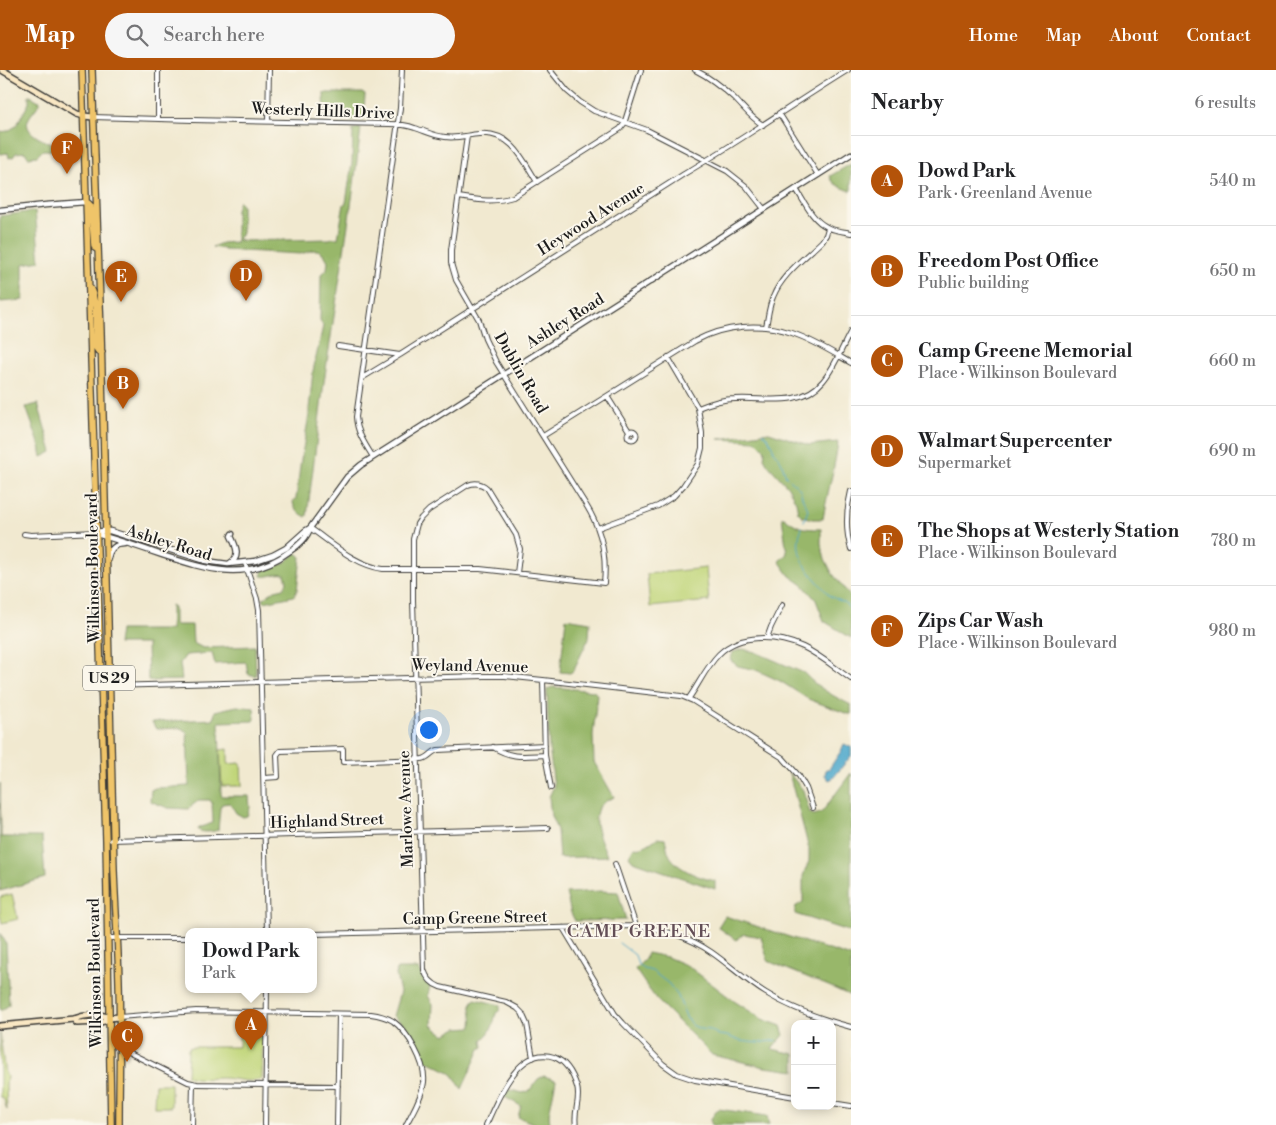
<!DOCTYPE html>
<meta charset="utf-8">
<style>
:root{--surface:#fff;--page:#f6f6f6;--text:#202124;--muted:#757577;--line:#e0e0e0;--accent:#b45309}
body{margin:0;font-family:"Libre Bodoni",serif;background:var(--page);color:var(--text)}
.controls{position:absolute;right:15px;bottom:15px;display:grid;overflow:hidden;border-radius:10px;box-shadow:0 2px 12px #0003}
.controls button{width:45px;height:45px;display:grid;place-items:center;padding:0;border:0;border-bottom:1px solid var(--line);background:var(--surface);color:var(--text);font:25px sans-serif}
.you{position:absolute;left:428px;top:659px;width:18px;height:18px;margin:-12px;border:4px solid #fff;border-radius:50%;background:#1a73e8;box-shadow:0 0 0 8px #1a73e833}
.badge{display:grid;place-items:center;width:32px;height:32px;border-radius:50%;background:var(--accent);color:#fff;font-size:16px;font-weight:700}
.pin{position:absolute;translate:-50% -41px;filter:drop-shadow(0 1px 2px #0008)}
.pin::after{content:'';position:absolute;top:26px;width:18px;height:15px;background:inherit;clip-path:polygon(0 0,100% 0,50% 100%)}
.popup{position:absolute;left:185px;top:858px;width:132px;height:65px;box-sizing:border-box;display:grid;place-content:center;border-radius:10px;background:var(--surface);filter:drop-shadow(0 1px 4px #0005);font-size:16px;white-space:nowrap;color:var(--muted)}
.popup b{font-size:19px;color:var(--text)}
.popup::after{content:'';position:absolute;left:50%;top:100%;margin-left:-10px;border:10px solid transparent;border-top-color:var(--surface)}
.list{margin:0;padding:0;list-style:none}
h2{display:flex;justify-content:space-between;align-items:center;height:65px;margin:0;padding:0 20px;font-size:21px}
h2 small{font-size:16px;font-weight:400;color:var(--muted)}
.list li{display:grid;grid-template-columns:32px 1fr auto;gap:15px;align-items:center;box-sizing:border-box;height:90px;padding:0 20px;border-top:1px solid var(--line)}
.list b{display:block;font-size:19px;white-space:nowrap}
.list p{margin:0;font-size:16px;white-space:nowrap;color:var(--muted)}
.list em{font-size:16px;font-style:normal;color:var(--muted)}
.icon{flex:none;width:28px;height:28px;fill:none;stroke:currentColor;stroke-width:2;stroke-linecap:round;stroke-linejoin:round}
.map{position:relative;flex:none;width:851px;height:1055px;overflow:hidden}
header{display:flex;align-items:center;gap:30px;box-sizing:border-box;height:70px;padding:0 25px;background:var(--accent);color:#fff}
header strong{font-size:24px}
nav{display:flex;gap:28px;margin-inline-start:auto;font-size:18px}
.search{width:350px;height:45px;background:var(--page);display:flex;align-items:center;gap:12px;box-sizing:border-box;padding:0 18px;border-radius:28px;color:var(--muted);font-size:19px}
main{display:flex}
aside{flex:1;background:var(--surface)}
.map>svg:first-child{display:block}
</style>
<header>
<strong>Map</strong>
<div class="search"><svg class="icon" aria-label="search" viewBox="0 0 24 24"><circle cx="10" cy="10" r="6"/><path d="M15 15l6 6"/></svg>Search here</div>
<nav><a>Home</a><a>Map</a><a>About</a><a>Contact</a></nav>
</header>
<main>
<div class="map">
<svg width="851" height="1055" viewBox="0 0 851 1055">
<rect width="100%" height="100%" fill="#fbf7ec"/>
<filter id="ink" filterUnits="userSpaceOnUse"><feTurbulence type="fractalNoise" baseFrequency=".02" numOctaves="2"/><feDisplacementMap in="SourceGraphic" scale="10" xChannelSelector="R" yChannelSelector="G"/><feConvolveMatrix kernelMatrix="1 2 1 2 8 2 1 2 1" color-interpolation-filters="sRGB"/></filter>
<filter id="wash" filterUnits="userSpaceOnUse"><feTurbulence type="fractalNoise" baseFrequency=".0096" numOctaves="4" result="noise"/><feDisplacementMap in="SourceGraphic" scale="20" xChannelSelector="R" yChannelSelector="G"/><feGaussianBlur stdDeviation="1.12" result="paint"/><feColorMatrix in="noise" values="0 0 0 0 0 0 0 0 0 0 0 0 0 0 0 0 0 1.4 0 .05"/><feComposite in="paint" operator="in"/></filter>
<g filter="url(#wash)">
<rect width="100%" height="100%" fill="#f1e9d0"/>
<path fill="#c1d67a" stroke="#6e794b" d="M706,498L709,531L650,537L647,504Z
M228,679V694L241,693L242,716H222L220,680Z
M12,824L18,849L2,853L0,844V827Z
M242,945H260L263,947L262,1009C249,1014 235,1008 222,1008C211,1008 197,1010 187,1006L188,979L190,977H239L240,946Z
M0,963L5,1004L7,1006L6,1015L7,1040L3,1027L0,1028Z
M155,1014H171V1037H154Z"/>
<path fill="#98b76a" stroke="#5a6a43" d="M324,23H362L365,25L363,50H325Z
M29,25L39,31V34C36,39 30,45 28,50C23,64 48,73 58,75C63,76 69,75 74,75L75,77V80L71,81L43,80L37,86L28,87L25,82L16,83L13,87L9,88L8,83L0,84V62L8,61L16,56L29,33Z
M361,58L353,122L324,312L307,446L306,447C300,443 294,441 293,432L296,428L297,422L300,396L309,345V339L313,301L323,256L320,250L321,205L327,199L328,191L324,184L318,180H313L301,184L224,180V179L212,177L222,173L236,172V140L239,131L242,134V163L238,169L241,171L330,169L332,168H338L344,134L346,133L352,93L353,59Z
M851,94V121C843,118 832,115 830,106Z
M35,141L40,191L23,194V230L0,232V146Z
M38,334L52,382L42,387L40,376L26,337Z
M769,362L809,375L838,372C835,398 827,423 823,449H812L802,446L798,442L796,432L788,417L768,395L764,388L765,380L756,371L719,369Z
M782,447H784C798,458 803,459 821,459V474L825,489L832,503L851,527V568L824,551L816,530L803,515L790,506L779,491L785,486L787,483Z
M296,483L299,485L301,487L297,520L294,526L264,532L263,529L275,520L284,518L287,512L285,504C277,502 269,508 261,506L263,500L278,495L283,494Z
M171,535L174,537V555H192L193,573L203,578L255,576L256,606L248,604L246,592L215,594L212,583L186,585L180,593L182,610L148,611L147,574H118L120,560H171Z
M566,548L590,552L589,568L573,601L570,603L560,602Z
M743,579L755,582L804,603C816,617 835,627 851,635V644H848L808,629L780,611L756,600L738,596L730,590L733,582Z
M553,617L594,621L597,625L593,665L594,692L614,727C609,730 603,732 600,736C589,749 602,772 607,786L559,788L557,760L551,746L549,727L554,716L549,677L547,619Z
M237,636L254,638L255,649L254,651L219,652L221,724L222,726H249L250,738L247,746L243,747L236,743L230,733L222,734L220,738L218,760C213,762 203,763 198,760L199,757C205,757 208,754 213,753L212,733L210,730H199L188,739L168,738L150,731L151,720L155,718L189,716L187,662L181,658L156,659L152,652L214,649L215,641Z
M789,703L803,720L810,743L814,745L822,742L851,703V862L795,844V837L803,832V806L809,791V779Z
M0,713L1,767H42L45,808L0,821Z
M657,768L665,769C667,775 667,783 672,789C681,801 701,808 715,811V819L633,791L629,786L634,777C643,779 650,773 657,768Z
M600,821L618,822L626,850L575,851L571,843L566,823Z
M725,846L851,887V926C824,913 795,903 768,891L761,867L744,864L736,870L718,857Z
M0,863L6,873L9,935L2,940H0Z
M647,883L667,887L688,896L734,931L762,949L781,956L784,965L772,979L795,984V1001L765,997L712,985L657,930L648,918L635,899L645,889Z
M397,899H419L422,907L430,916L428,926L433,934L432,955L439,961L445,965L457,958L472,957C472,953 473,948 472,945C471,937 469,935 475,929L500,935V940L496,943C493,956 492,961 482,970L483,977L480,979L462,1019C459,1015 456,1009 453,1005C447,1000 433,993 426,991L424,986L404,955L393,946L400,922L396,905Z
M544,1006L556,1010L549,1044L550,1055H535V1054L518,1047L521,1036L503,1026L506,1019L523,1023L529,1021L538,1009Z
M718,1039L767,1046L769,1055H712L710,1050Z"/>
<path fill="#4da7cb" stroke="#346274" d="M844,674L851,677V686L833,708L829,710L825,705L826,699H829L841,681Z"/>
<g fill="none" stroke-linecap="round" stroke-linejoin="round">
<path stroke="#4da7cb" stroke-width="1" d="M763,363L768,367L775,383L781,391L786,406L800,419L802,427L807,437L808,440L804,451
M802,457C801,461 799,465 799,468C795,491 817,510 830,526L834,528L845,533L851,541
M619,873L635,885L638,895L644,899L652,901L669,914L678,926L687,949L692,955L700,959L710,960L719,965L727,966L740,971L758,973L777,970"/>
</g>
</g>
<g filter="url(#ink)">
<g fill="none" stroke-linecap="round" stroke-linejoin="round">
<g stroke="#3c3b37" stroke-width="6">
<path id="minor" d="M550,0L567,21L580,32L594,41L647,60L727,101L746,116L764,139
M695,0C709,7 722,17 734,28C744,38 751,48 763,55
M779,43L818,105
M93,47L192,50L389,54C398,54 407,55 415,58C425,61 434,66 445,67C457,69 467,65 479,64C511,61 523,89 537,112
M158,49V0
M268,51L269,0
M796,119C804,131 812,150 827,157C834,161 843,161 851,163
M459,127C478,130 494,133 513,127L620,59L624,54L641,0
M766,257C768,247 769,236 773,227C782,204 805,188 822,171L826,165L828,158
M338,276L400,285L684,104C740,71 793,34 848,0
M362,308L400,285
M607,326L629,361
M698,338C710,333 723,329 735,329C765,327 801,338 823,311C835,297 842,277 851,261
M627.5 365a4.5 4.5 0 1 1 9 0a4.5 4.5 0 1 1-9 0Z
M543,366L695,271C724,255 761,252 792,263C813,270 832,282 851,293
M373,387C365,374 357,363 356,347L400,38L402,0
M851,421C846,441 845,460 851,479
M310,458C333,474 355,495 383,499H480L604,513C607,485 601,459 586,435L496,292L485,269L479,250L456,210L451,193V180L467,66
M598,458L658,436L674,426L683,416L698,394L702,378V363L698,338L668,287
M24,464L31,465L96,462
M245,493L257,529L259,540L267,861
M517,503L520,479L516,465L487,418C481,413 475,412 468,415L429,440L421,448L417,454L413,469V530L424,900C427,909 432,914 440,917L506,932L517,938L522,943L527,954L533,988
M767,568L771,557L782,535
M543,610L545,685L551,718
M109,616L485,606H505L543,610L681,626L693,631L783,688L799,706L806,718L813,738
M689,628C699,614 706,597 719,584C740,563 777,565 803,577C820,585 835,598 851,609
M493,677C512,689 524,686 545,685
M264,708L278,707L277,685L280,681L343,679V692L422,689C429,688 432,681 438,680L545,675
M111,770L548,758
M615,794L636,856
M563,858L615,944L623,953L663,994L677,1004L695,1010L795,1027
M314,864L636,856C663,859 688,866 711,882C730,895 746,911 766,923C792,939 821,949 851,957
M108,868H188
M119,947L196,941L371,944C379,945 386,947 393,951C408,962 426,993 424,1012C422,1027 413,1041 406,1055
M120,981L128,982L188,1012L197,1014L338,1016
M832,1033L851,1036
M192,1055L193,1013
M265,1055L267,919
M337,1055L339,944
M486,1055C497,1031 518,975 554,987C567,992 573,1004 577,1017C581,1030 573,1042 576,1055"/>
</g>
<g stroke="#3c3b37" stroke-width="7">
<path id="tertiary" d="M0,140L46,135L86,132
M96,462L100,465C121,471 142,478 162,485C208,500 248,513 290,481C298,476 308,467 310,458L347,407L361,395L851,84
M96,462L103,461H110L206,491L228,494L255,491L273,485L286,478L305,461L310,458
M108,488C110,478 115,474 125,474
M230,493C241,487 236,476 231,466L232,464"/>
</g>
<g stroke="#3c3b37" stroke-width="8">
<path id="secondary" d="M2,0L77,44L84,46L93,47
M74,949L77,953L100,952L104,951L109,948L119,947
M0,956L74,949C84,945 100,943 109,948"/>
</g>
<g stroke="#3c3b37" stroke-width="8">
<path id="primary" d="M82,0L106,770L111,1055
M92,0L101,263L114,800C115,829 117,857 118,885C121,942 119,998 119,1055
M86,132L88,133L91,136L94,175L95,178L98,180
M90,218C98,230 95,262 96,278L98,281L102,282"/>
</g>
<use href="#minor" stroke="#fff" stroke-width="4"/>
<use href="#tertiary" stroke="#fff" stroke-width="4.5"/>
<use href="#secondary" stroke="#f9e7c3" stroke-width="5"/>
<use href="#primary" stroke="#efc469" stroke-width="5.5"/>
</g>
</g>
<g text-anchor="middle" dominant-baseline="central" stroke-width="4" stroke-linejoin="round" paint-order="stroke">
<rect fill="#fbf7ec" stroke="#5f5e5a" stroke-width="1" x="83" y="595.5" width="52" height="25" rx="4"/>
<g font-size="15" font-weight="bold" fill="#1c1c1c">
<text x="109" y="608">US 29</text>
</g>
<g font-size="16" fill="#1c1c1c" stroke="#fbf7ec">
<text transform="translate(323 41) rotate(2)">Westerly Hills Drive</text>
<text transform="translate(591 149) rotate(-32)">Heywood Avenue</text>
<text transform="translate(565 251) rotate(-32)">Ashley Road</text>
<text transform="translate(521 303) rotate(60)">Dublin Road</text>
<text transform="translate(169 473) rotate(17)">Ashley Road</text>
<text transform="translate(93 498) rotate(-91)">Wilkinson Boulevard</text>
<text transform="translate(470 596) rotate(1)">Weyland Avenue</text>
<text transform="translate(406 739) rotate(-92)">Marlowe Avenue</text>
<text transform="translate(327 751) rotate(-2)">Highland Street</text>
<text transform="translate(475 848) rotate(-1)">Camp Greene Street</text>
<text transform="translate(95 903) rotate(-91)">Wilkinson Boulevard</text>
</g>
<g font-size="18" letter-spacing="1" fill="#624d55" stroke="#fbf7ec">
<text x="639" y="861">CAMP GREENE</text>
</g>
</g>
</svg>
<div class="controls">
<button>+</button>
<button>−</button>
</div>
<div class="you"></div>
<div class="pin badge" style="left:251px;top:980px">A</div>
<div class="popup"><b>Dowd Park</b>Park</div>
<div class="pin badge" style="left:123px;top:339px">B</div>
<div class="pin badge" style="left:127px;top:992px">C</div>
<div class="pin badge" style="left:246px;top:231px">D</div>
<div class="pin badge" style="left:121px;top:232px">E</div>
<div class="pin badge" style="left:67px;top:104px">F</div>
</div>
<aside>
<h2>Nearby<small>6 results</small></h2>
<ul class="list">
<li><span class="badge">A</span><div><b>Dowd Park</b><p>Park · Greenland Avenue</p></div><em>540 m</em></li>
<li><span class="badge">B</span><div><b>Freedom Post Office</b><p>Public building</p></div><em>650 m</em></li>
<li><span class="badge">C</span><div><b>Camp Greene Memorial</b><p>Place · Wilkinson Boulevard</p></div><em>660 m</em></li>
<li><span class="badge">D</span><div><b>Walmart Supercenter</b><p>Supermarket</p></div><em>690 m</em></li>
<li><span class="badge">E</span><div><b>The Shops at Westerly Station</b><p>Place · Wilkinson Boulevard</p></div><em>780 m</em></li>
<li><span class="badge">F</span><div><b>Zips Car Wash</b><p>Place · Wilkinson Boulevard</p></div><em>980 m</em></li>
</ul>
</aside>
</main>
